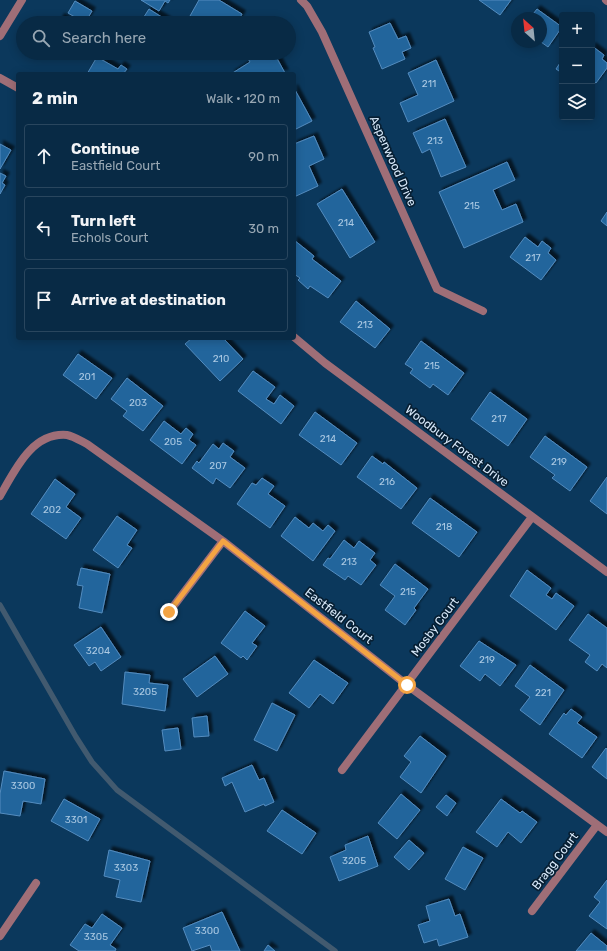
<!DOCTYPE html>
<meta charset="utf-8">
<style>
:root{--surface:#082a45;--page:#163650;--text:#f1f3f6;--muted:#98a7b3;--line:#29465e}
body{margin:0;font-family:Rubik,sans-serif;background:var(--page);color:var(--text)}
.controls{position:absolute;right:12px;top:12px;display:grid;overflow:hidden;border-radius:4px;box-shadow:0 2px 10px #0003}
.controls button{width:36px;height:36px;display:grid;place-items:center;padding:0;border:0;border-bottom:1px solid var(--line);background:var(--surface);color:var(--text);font:20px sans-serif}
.compass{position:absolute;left:511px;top:12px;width:36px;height:36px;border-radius:50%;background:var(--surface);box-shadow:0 2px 10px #0003;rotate:333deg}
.stop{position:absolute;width:12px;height:12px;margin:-9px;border:3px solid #f4a443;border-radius:50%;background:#fff}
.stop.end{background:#f4a443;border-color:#fff;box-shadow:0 1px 4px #0008}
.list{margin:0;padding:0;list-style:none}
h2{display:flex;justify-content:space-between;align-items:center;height:52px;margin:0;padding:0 16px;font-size:17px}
h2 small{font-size:13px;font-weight:400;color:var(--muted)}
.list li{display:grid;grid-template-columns:26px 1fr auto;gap:12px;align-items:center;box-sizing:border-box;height:64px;margin:0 8px 8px;padding:0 8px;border:1px solid var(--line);border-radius:4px}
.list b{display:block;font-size:15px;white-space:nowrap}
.list p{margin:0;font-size:13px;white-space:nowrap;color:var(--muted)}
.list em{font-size:13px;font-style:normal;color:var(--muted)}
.icon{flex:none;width:22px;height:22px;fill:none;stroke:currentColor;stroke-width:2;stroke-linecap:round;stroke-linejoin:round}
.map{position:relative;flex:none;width:607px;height:951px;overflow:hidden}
.search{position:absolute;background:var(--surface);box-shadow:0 2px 10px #0003;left:16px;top:16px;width:280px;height:44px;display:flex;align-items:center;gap:10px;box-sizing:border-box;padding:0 14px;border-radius:22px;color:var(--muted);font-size:15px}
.panel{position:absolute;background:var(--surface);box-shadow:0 2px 10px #0003;left:16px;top:72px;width:280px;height:268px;border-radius:4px}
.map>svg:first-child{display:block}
</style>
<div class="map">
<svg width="607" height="951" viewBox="0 0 607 951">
<defs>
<filter id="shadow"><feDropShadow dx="3.5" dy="-3.5" stdDeviation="1" flood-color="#0009"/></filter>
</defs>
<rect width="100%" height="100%" fill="#0b385c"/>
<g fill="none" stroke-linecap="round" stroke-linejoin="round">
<path stroke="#425a6f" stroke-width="5.5" d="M0,605L76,737L92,762L117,790L335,951"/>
</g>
<path fill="#21659c" stroke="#548cbf" filter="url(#shadow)" d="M141,0H170L168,3L165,1L159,11Z
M199,0H219L242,14L237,23H200L190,16Z
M479,0H511L500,15Z
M75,1L92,11L85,23L68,13Z
M149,9L168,21L167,23H140Z
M537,9L562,27L548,47L541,42V18H530Z
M61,17L72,23H58Z
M390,23L398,39L406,36L411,48L402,52L405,59L382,69L373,48L375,47L369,32Z
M592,46L604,55L602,59L607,63V68L596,83L592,80Z
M245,53H274L285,73L231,74L250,62Z
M97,57L118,69L121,65L127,69L123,74H87Z
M436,60L454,101L408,122L400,103L418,95L408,73Z
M562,60V73L556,69Z
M294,88L312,121L294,130Z
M445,119L466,167L441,177L430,149L422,153L413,133Z
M314,136L324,159L309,166L318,186L294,197V144Z
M0,144L11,150L0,169Z
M507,162L515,180L493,190L502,210L516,204L523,222L464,248L439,192Z
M0,173L6,176L2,183L5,185L0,194Z
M342,189L375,242L350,258L317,204Z
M607,212V226L601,221Z
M525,237L538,247L542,241L551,248L548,253L556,260L541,280L510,257Z
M294,240L314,256L312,259L341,281L328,298L310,286L308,289L298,280L300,278L294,274Z
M356,301L390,329L375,348L340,322Z
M192,338H223L243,359L220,381L185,344Z
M421,341L464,373L448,395L433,384L430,388L410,373L413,369L405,364Z
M78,354L112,378L96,399L63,375Z
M253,371L275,387L266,399L274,404L280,395L294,406L281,424L238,391Z
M127,378L163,406L143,431L123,416L127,411L111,399Z
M490,392L527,419L508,446L471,419Z
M315,412L357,443L341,465L299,435Z
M164,421L181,434L186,428L193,434L189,440L196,445L182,464L150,440Z
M545,436L587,467L570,491L552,478L555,475L530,457Z
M223,443L234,451L230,457L245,468L230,488L216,478L213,484L192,468L197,461L199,463L213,444L219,449Z
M372,456L383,464L384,462L417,488L401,509L357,477Z
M607,477V514L590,501Z
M262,478L274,486L268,494L285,506L270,528L237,504L252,483L256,485Z
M55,479L75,494L66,507L81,518L66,539L31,514Z
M430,498L477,532L459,557L412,523Z
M117,516L137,530L127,545L132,548L118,568L93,550Z
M295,517L309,528L313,523L323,531L328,525L335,531L313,561L281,536Z
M344,540L354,548L359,541L375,553L370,560L376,565L361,585L348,576L345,580L323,565L328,558L330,559Z
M395,564L428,589L414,608L416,610L405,625L385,610L395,596L380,585Z
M81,568L110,574L102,613L79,608L83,586L77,585Z
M527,570L551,588L546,595L552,599L556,593L574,606L556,630L510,596Z
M245,611L265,626L252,643L257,646L247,660L243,656L241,658L221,643Z
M588,614L607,628V668L602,664L597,671L585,662L590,655L569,640Z
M101,627L121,657L101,671L95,662L89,666L74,645Z
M479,641L516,665L500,686L485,674L480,681L460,666Z
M215,656L228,674L197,697L183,679Z
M314,660L348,683L333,704L320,694L309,708L289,693Z
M530,665L564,690L540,725L520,710L530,697L515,686Z
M125,672L150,675L149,683L168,685L165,711L122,704Z
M272,703L295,715L277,751L254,740Z
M571,709L582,717L577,723L597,737L582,758L549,734L564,713L566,715Z
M207,716L209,736L194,737L192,718Z
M178,728L181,749L165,751L162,730Z
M420,736L446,756L421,793L400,777L411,762L404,756Z
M606,748L607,749V779L592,767Z
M252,765L259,780L264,778L274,802L265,806L264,804L245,812L232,782L225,786L222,778Z
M4,771L45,779L41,804L23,801L20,816L0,813V794Z
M401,794L420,810L397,839L378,823Z
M446,795L456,803L447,816L436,807Z
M64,799L100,819L88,841L51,821Z
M501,799L520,813L522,811L537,822L521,843L508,832L497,847L476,832Z
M282,810L316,833L302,854L267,831Z
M368,836L378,866L339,881L330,857L346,850L345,845Z
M409,840L424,853L409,870L394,857Z
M463,847L483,858L465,890L445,879Z
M109,850L150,861L141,902L116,897L120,880L104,876Z
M607,880V929L589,916L600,902L594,897Z
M449,899L455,916L460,914L468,937L439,946L437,939L424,943L418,925L430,921L426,906Z
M222,912L240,951H212L210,945L192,951L183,928Z
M102,914L122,928L110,945L116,949L115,951H79L70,945L85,924L92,928Z
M591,933L607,946V951H576Z
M268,945L275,951H264Z"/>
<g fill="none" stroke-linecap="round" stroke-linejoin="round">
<path stroke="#9f6e77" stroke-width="8" d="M301,0L307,6L322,32L437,289L483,311
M606,0L607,1
M0,36L22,0
M0,78L18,88
M294,337L325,363L607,572
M0,496C15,470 32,432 67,435C73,436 81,441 87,444L223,541L407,685L607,832
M169,612L223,541
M342,770L532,517
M532,911L597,825
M0,936L36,883"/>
</g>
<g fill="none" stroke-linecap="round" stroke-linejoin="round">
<path stroke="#f4a443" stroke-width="5" d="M169,612L223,541L407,685"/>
</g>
<g text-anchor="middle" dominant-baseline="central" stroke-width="3.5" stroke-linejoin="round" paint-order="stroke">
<g font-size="10" fill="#abc9e3">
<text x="429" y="84">211</text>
<text x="435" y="141">213</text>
<text x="472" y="206">215</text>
<text x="346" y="223">214</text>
<text x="533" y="258">217</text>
<text x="365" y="325">213</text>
<text x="221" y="359">210</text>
<text x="432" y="366">215</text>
<text x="87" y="377">201</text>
<text x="138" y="403">203</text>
<text x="499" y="419">217</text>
<text x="328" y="439">214</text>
<text x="173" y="442">205</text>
<text x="559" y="462">219</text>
<text x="218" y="466">207</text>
<text x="387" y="482">216</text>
<text x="52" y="510">202</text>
<text x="444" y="527">218</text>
<text x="349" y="562">213</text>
<text x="408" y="592">215</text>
<text x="98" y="651">3204</text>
<text x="487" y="660">219</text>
<text x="145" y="692">3205</text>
<text x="543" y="693">221</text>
<text x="23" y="786">3300</text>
<text x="76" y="820">3301</text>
<text x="354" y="861">3205</text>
<text x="126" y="868">3303</text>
<text x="207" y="931">3300</text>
<text x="96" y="937">3305</text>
</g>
<g font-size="12" fill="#d9eafb" stroke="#071f33">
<text transform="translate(393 161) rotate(66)">Aspenwood Drive</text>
<text transform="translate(457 446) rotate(37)">Woodbury Forest Drive</text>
<text transform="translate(339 616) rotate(38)">Eastfield Court</text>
<text transform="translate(435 627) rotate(-53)">Mosby Court</text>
<text transform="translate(555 861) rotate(-53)">Bragg Court</text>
</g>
</g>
</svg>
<div class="controls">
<button>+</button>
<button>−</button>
<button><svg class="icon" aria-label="layers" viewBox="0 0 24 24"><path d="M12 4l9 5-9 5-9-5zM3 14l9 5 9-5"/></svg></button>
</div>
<svg class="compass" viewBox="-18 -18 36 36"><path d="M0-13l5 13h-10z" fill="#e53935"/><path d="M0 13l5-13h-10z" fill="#98a7b3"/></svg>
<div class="stop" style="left:407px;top:685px"></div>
<div class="stop end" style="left:169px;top:612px"></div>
<div class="search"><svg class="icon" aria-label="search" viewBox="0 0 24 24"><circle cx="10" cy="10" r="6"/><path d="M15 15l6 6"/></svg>Search here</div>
<section class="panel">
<h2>2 min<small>Walk · 120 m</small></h2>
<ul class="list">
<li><svg class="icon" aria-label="ahead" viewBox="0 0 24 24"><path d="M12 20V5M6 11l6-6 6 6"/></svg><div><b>Continue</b><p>Eastfield Court</p></div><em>90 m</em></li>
<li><svg class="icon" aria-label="left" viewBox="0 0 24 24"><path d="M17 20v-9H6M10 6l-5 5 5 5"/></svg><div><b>Turn left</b><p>Echols Court</p></div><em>30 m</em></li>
<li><svg class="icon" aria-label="arrive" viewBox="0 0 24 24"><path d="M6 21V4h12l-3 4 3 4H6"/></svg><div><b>Arrive at destination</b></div></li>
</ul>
</section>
</div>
